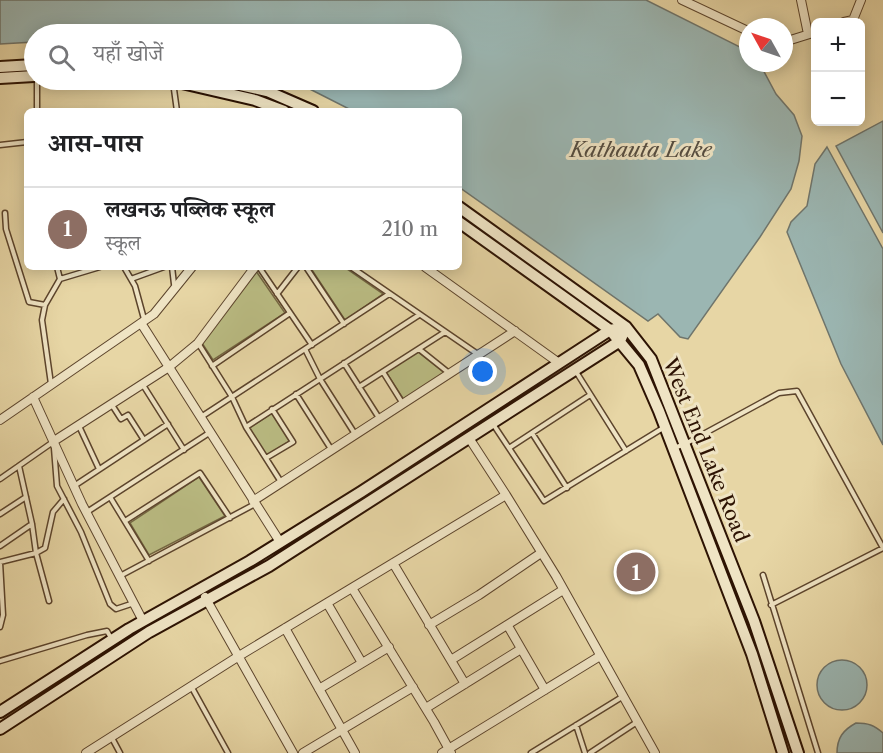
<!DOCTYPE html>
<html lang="hi">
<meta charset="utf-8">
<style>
:root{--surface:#fff;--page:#f2f2f2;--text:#202124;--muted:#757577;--line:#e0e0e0;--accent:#db2777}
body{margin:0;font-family:"Libre Caslon Text","Noto Serif Devanagari",serif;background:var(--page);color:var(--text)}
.controls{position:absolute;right:18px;top:18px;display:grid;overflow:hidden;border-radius:9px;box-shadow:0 3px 15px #0003}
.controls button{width:54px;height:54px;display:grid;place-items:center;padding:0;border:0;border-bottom:2px solid var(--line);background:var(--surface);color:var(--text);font:30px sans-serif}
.compass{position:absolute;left:739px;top:18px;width:54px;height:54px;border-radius:50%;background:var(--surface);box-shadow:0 3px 15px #0003;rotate:310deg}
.you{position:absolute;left:483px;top:372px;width:21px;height:21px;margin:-15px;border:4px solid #fff;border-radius:50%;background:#1a73e8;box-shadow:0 0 0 9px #1a73e833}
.badge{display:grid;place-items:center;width:39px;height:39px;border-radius:50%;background:var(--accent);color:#fff;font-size:20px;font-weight:700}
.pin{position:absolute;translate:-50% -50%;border:3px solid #fff;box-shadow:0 2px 6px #0006}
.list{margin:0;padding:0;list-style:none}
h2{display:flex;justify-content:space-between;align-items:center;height:78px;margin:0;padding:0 24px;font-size:26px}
h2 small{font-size:20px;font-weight:400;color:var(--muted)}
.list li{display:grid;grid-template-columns:39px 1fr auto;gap:18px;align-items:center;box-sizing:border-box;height:84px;padding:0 24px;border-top:2px solid var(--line)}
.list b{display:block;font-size:22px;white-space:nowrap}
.list p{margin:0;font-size:20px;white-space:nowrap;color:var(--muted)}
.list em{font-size:20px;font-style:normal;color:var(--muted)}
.icon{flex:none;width:33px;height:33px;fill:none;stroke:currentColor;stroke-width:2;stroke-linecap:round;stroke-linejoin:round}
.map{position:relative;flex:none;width:883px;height:753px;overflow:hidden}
.search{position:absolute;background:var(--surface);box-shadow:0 3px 15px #0003;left:24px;top:24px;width:438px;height:66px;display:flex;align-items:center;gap:15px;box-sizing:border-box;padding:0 21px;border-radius:33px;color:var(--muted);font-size:22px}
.panel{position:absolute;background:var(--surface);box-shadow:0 3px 15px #0003;left:24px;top:108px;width:438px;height:162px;border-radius:9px}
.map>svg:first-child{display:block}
</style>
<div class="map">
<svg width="883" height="753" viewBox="0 0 883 753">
<rect width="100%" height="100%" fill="#e7d6a5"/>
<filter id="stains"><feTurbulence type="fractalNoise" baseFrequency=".00333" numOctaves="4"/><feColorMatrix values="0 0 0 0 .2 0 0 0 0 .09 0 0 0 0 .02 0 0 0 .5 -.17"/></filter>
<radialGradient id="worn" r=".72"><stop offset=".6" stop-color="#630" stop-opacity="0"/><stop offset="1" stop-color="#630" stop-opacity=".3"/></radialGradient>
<path fill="#babc83" stroke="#746843" stroke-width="1.5" d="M310,267H344L383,294L345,320Z
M256,271L285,313L213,360L202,343Z
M418,352L445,373L404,400L386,372Z
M272,413L290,441L266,456L249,428Z
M199,477L225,516L149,555L130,523Z"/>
<path fill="#9bb6b2" stroke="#6f756c" stroke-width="1.5" d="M0,0H646L746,50L748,52V63H758L761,66L776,94L794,115L802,136L799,161L791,189L760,237L688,339L680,337L658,314L648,321L459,187V111H353L292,80H452V34H34V42L0,44Z
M883,121V233L836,146Z
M827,147L883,249V445L841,364L787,232L791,222L807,206L815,164Z
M817 685a25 25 0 1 1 50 0a25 25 0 1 1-50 0Z
M856,723C868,723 874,725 883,733V753H837C837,738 843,730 856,723Z"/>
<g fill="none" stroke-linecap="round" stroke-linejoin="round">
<g stroke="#5c442c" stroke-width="7">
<path id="lane" d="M37,80V111
M173,82L177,111
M0,145L27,142
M5,213L6,229L29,302L45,305
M57,267L60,279
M124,267L135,286L144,319
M172,267L174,284L176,286
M259,267L312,345
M306,267L344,324
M351,267L479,355
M131,279L164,267
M277,294L298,267
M198,343L232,397L246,427L281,482
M305,349L320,379L355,434
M419,349L449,373
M344,363L379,418
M212,366L290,313
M575,370L626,451
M383,372L403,404
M51,384L42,320L45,305L60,279L100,267
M143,385L184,450
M359,387L445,332
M296,394L331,449
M112,405L121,419L128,415L144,440
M201,417L389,294
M493,424L544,501L663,428
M79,426L99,469
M246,427L419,315
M532,433L567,488
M54,448L57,486L81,532L110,604L116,609L134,603
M509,448L590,395
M674,448L685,444L779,393L797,391L883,548L771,605
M266,458L293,442L272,409
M19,466L32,524L36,553L49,601
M0,479L53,442
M74,486L168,424
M110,497L149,561
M87,512L209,433
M0,514L26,497
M125,521L200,473L230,518
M0,546L32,524
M0,562L36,553L45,548L53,512L64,499
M0,562L3,615L0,627
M763,575L818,753
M120,576L255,504
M0,661L87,635L107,631L111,638
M191,686L228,753
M576,725L585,753
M112,738L120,753
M531,753L622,697
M590,753L637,722"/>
</g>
<g stroke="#5c442c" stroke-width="10">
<path id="street" d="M682,0L748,31
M801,0L808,34
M844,22L853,20L861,0
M784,42L816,32
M425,267L559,363
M141,323L280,542
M33,397L82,504L143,621
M0,420L154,314L192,267
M469,438L506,495L556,576L655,753
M54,441L169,367L198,343L255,267
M253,501L515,331
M393,563L465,684
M352,588L434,722L451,753
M205,597L293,753
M327,603L362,663
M429,625L479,595L541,553
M508,626L545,690
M285,628L355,753
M451,660L563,590
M319,689L389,647
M426,708L521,649
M86,753L239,656L506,495
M303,753L413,687
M442,753L600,656"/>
</g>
<g stroke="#2d1303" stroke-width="14">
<path id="secondary" d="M0,67L34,65
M0,78L34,76
M158,80L173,81L255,100L284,111
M218,80L267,91L313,111
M459,207L626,327L651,359L754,621L798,753
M459,222L610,330L639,365L659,411L752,654L783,753
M0,712L129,629L250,561L361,492L610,330L626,327
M0,729L149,632L269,566L595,357L620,341L626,327"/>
</g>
<use href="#lane" stroke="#efe4c4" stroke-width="4"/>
<use href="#street" stroke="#efe4c4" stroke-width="8"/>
<use href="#secondary" stroke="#efe4c4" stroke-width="10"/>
</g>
<g text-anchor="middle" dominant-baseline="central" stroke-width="6" stroke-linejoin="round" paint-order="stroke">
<g font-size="20" fill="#2d1303" stroke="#efe4c4">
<text transform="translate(706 450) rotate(68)">West End Lake Road</text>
</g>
<g font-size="21" font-style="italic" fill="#544c40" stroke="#efe4c4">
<text x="641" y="149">Kathauta Lake</text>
</g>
</g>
<rect width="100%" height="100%" filter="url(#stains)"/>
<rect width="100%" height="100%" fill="url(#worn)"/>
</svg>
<div class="controls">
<button>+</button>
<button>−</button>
</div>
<svg class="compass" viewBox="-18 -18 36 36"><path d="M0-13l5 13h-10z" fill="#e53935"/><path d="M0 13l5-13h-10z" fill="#757577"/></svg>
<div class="you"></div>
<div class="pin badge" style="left:636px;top:572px;background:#8d6e63">1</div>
<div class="search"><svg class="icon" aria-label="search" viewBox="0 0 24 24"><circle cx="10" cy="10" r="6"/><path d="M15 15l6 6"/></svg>यहाँ खोजें</div>
<section class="panel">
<h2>आस-पास<small></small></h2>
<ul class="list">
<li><span class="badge" style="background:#8d6e63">1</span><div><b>लखनऊ पब्लिक स्कूल</b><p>स्कूल</p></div><em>210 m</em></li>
</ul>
</section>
</div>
